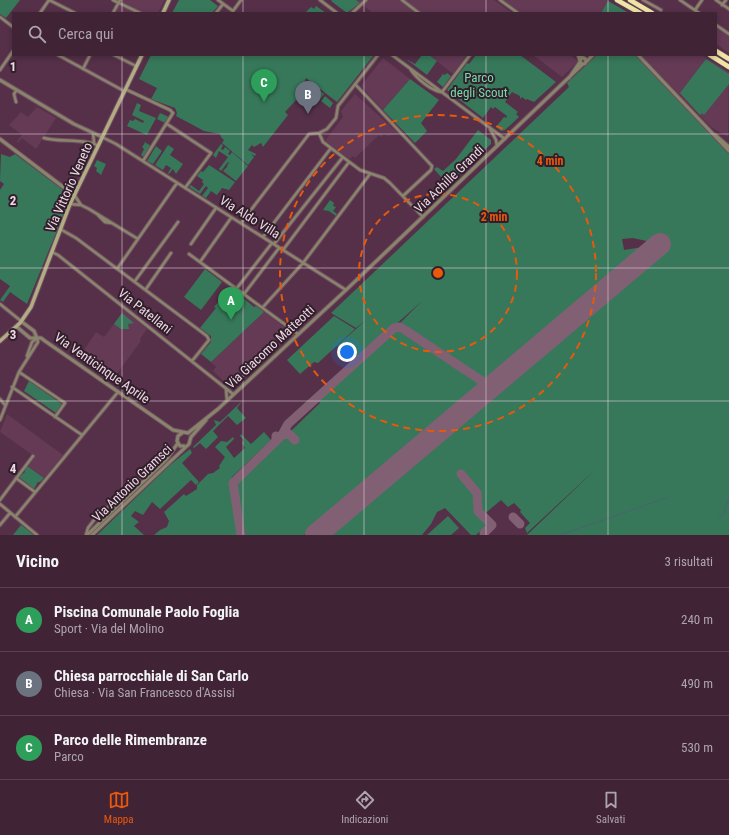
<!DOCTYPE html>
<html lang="it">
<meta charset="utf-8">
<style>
:root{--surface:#402436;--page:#472c3e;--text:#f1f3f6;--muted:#aea4ad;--line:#594151;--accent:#ea580c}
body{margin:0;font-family:"Roboto Condensed",sans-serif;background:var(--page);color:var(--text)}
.you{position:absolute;left:347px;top:352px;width:14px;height:14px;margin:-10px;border:3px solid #fff;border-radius:50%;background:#1a73e8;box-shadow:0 0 0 6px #1a73e833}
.badge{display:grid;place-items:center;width:26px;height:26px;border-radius:50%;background:var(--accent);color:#fff;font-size:13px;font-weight:700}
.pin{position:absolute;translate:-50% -33px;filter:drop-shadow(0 1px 2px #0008)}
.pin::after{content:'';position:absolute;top:21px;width:14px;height:12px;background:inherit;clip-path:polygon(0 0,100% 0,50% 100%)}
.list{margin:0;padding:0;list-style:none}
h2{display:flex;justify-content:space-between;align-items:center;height:52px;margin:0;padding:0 16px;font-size:17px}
h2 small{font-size:13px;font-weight:400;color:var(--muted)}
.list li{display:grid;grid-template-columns:26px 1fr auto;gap:12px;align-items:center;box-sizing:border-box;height:64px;padding:0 16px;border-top:1px solid var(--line)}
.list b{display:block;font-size:15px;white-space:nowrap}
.list p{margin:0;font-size:13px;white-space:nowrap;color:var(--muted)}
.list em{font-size:13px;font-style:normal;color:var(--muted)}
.icon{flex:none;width:22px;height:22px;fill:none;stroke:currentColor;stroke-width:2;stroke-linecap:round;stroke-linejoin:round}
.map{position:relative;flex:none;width:729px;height:535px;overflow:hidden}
.search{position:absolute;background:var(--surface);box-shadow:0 2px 6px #0003;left:12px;right:12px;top:12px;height:44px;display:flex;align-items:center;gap:10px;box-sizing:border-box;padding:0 14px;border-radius:0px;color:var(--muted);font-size:15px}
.sheet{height:244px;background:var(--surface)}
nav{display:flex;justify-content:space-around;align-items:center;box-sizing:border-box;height:56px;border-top:1px solid var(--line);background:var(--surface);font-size:11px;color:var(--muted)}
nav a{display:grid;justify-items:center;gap:2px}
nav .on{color:var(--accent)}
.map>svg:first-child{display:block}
</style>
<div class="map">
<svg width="729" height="535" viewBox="0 0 729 535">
<rect width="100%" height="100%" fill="#553048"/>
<path fill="#643a55" d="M121,0H165L158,13H115Z
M356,0H494L512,13H373Z
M503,0H606L608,1L601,13H522Z
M716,26L729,36V53L716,44Z
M429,55H467L453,74Z
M533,55H570L578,61L562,77Z
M641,55H702L729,72L728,137L711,127Z
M383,58L410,79L383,110L361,86Z
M355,94L399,134L387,136L384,134L381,137L379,135L355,158L353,156L350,159L325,141L343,117L341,111Z
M37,107L56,118L36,149L22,138L18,143L17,141L22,135L9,125L21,112L28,117Z
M124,310L147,329L140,339L141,341L113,379L80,356L96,332L104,337Z
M264,312L292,333L232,389L213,371L216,367L211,362Z
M7,414L63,455L44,478L27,466L34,456L0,432Z"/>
<path fill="#37785a" d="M0,0H20L6,18L0,14Z
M179,0H210L218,6L212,13H172Z
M332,0H356L360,3L347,13L331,1Z
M608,1L629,13H601Z
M316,6L326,13H305L311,7L314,9Z
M151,55H374L337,102L306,78L297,99L285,112L288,115L263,147L261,143L254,147L252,145L248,150L256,154L255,156L251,154L254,157L248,165L222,143L224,140L221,137L220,134L204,131L176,116L177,113L175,108L151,99L157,88L139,79Z
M422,55H429L437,61L427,75L406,59L415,64Z
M476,55H520L556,82L534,102L527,99L526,100L522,97L520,99V96L512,92L505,102L518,112L516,114L519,117L505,130L501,131L496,127L504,117L506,118L507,116L495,107L493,109L491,107L483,118L447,90L467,63L469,64Z
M597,55H635L729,154V535H527L597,468L527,533L525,528L530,523L520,512L521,510L514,503L508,507L501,500L482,516L488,524L476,535H471L445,508L437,512L431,524L422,535H328L664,250L655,238L651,242L633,238L622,239L624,250L643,247L486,381L400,323L422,301L353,363L337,346L366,320L356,328L331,313L569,87L567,83Z
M706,59L729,74V84L704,115L702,113L700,115L680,93Z
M447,73L451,76L443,87L437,82L443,74L445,75Z
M410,79L439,100L421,123L427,131L415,143L383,110Z
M309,81L324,94L319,101L303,88Z
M325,96L333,103L330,108L321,101Z
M137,103L141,105L139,111L156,118L147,135L127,126L130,120L133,121L135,119L143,123L144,121L132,115Z
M160,113L169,117L165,123L157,119Z
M478,130L491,140V144L448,185L434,169L437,167L443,171L456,159Z
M143,141L151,146L144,157L141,155L144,149L142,147L145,143Z
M221,144L223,145L221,149L223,150L225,147L230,151L228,154L230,155L232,152L248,166L236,181L223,171L227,167L228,163L230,164L228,162L221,171L219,169L228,157L219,151L216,158L213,155Z
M168,145L174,149L170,155L183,164L176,174L173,169L169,174L168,173L171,168L166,165L163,170L155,165Z
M156,146L162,151L153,164L147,161Z
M1,154L10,157L15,154L71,196L27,304L10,292L3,302L0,300L10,286L0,279V190L4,184L0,181Z
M97,160L106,164L101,175L96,171L97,168L94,166Z
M209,165L235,182L229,190L222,188L217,195L211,191L206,198L202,196L208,188L206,186L200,194L189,187L191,185L199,191L204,184L202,182L203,180L197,176L201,171L203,172Z
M330,200L334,203L333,206L336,207L333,211L337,214L336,216L329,211L323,210Z
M205,269L222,282L201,310L184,297Z
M231,288L254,307L256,306L264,312L211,362L201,354L211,342V336L200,328L216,308L214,307Z
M122,313L134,323L128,324L129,329H121L114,324Z
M334,316L355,329L318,363L314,362L300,374L287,360Z
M395,329C407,328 456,365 470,374L469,375L482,384L304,535H245L237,490L238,482L320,403L318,401Z
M29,381L62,404L56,413L24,391Z
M242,401L237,408L246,418L237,425L228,416L213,431L218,437L206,449L200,443L194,448L193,447L216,425L214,420L220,422Z
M264,432L271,440L232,477L230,483L238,535H154L160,530L167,527L169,521L164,512L184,494L186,496L197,489V485L208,474L213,473L220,468L219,466L225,457L215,447L221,441L227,442L233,437L234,439L226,447L234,458L245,448L242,443L244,440L240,436L241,434L251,444Z
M190,449L192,453L182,463L199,482L196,485L191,480L160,509L152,502L143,515L135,511L131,516L139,522L134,526L144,535H97L170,465Z
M27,466L44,478L40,482H38L34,489L19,477L25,472L24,469Z
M448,516L459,528L451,535H427Z
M21,525L34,535H13Z"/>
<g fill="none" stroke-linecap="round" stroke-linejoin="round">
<path stroke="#4a6370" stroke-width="1" d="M718,518L723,515L729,497
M560,535L669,497"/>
<path stroke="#816074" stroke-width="9" d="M282,435L289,434L295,440
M276,441L282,435L288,424L394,328L400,327L405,330L491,387
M461,474L477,493L478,511L492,525L484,533
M513,517L520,524
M241,535L233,483L276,441V436"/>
<path stroke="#816074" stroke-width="22" d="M316,535L660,244"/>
<g stroke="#714e64" stroke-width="4.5">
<path id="minor" d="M49,0L75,13
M113,0L140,13
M218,0L233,11L241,0
M320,0L337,13
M402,0L419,13
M500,0L518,13
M643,0L661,10
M680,0L699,13
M716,0L729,9
M722,5L726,0
M695,10L702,0
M40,13L49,0
M113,13L120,0
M216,13L223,4
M352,13L366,0
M0,17L13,27
M716,25L729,34
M58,55L124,91
M114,55L136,66
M392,55L505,139
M578,55L580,61
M580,55L583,58
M83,69L90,55
M0,70L13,51
M411,70C417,79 431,90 441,92
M355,84L432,166L431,170L403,196
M125,89L170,110L173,113L143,161
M16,91L14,94L16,102
M442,92L470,55
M167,124L211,153L185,188
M490,129L496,140L497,146
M93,133L94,143
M319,133L323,142L360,170L384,178L390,183L423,217
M102,137L116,144L346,290
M44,138C56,142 91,139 98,146
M75,196L81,205
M70,204L81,205L89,209L138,239
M98,215L105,222L111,223
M241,223L309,134L319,133L327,129L336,118L338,106L378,55
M60,229L76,238L207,336L209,340L192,361
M263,237L331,148
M191,244L216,208
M274,244L343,157
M283,250L349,162
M52,252L58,255L233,394
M189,254L298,334
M200,262L231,218
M117,269L177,183
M135,281L178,222
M237,288L272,243
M146,289L171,253
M244,294L279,248
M0,304L21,321
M263,307L303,263L370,174
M27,356L32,342L37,338
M19,372L65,403L55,417
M12,387L82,435
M226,389L227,400
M0,399L5,405
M0,420L19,372L38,342L37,338
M16,478L35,492
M0,500L33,456
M0,504L37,535
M15,517L118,392
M0,525L10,513
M86,535L88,528L94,520L165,454L172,452"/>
</g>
<g stroke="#714e64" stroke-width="5">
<path id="tertiary" d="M638,55L729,151
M580 61a3 3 0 1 1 6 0a3 3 0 1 1-6 0Z
M586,62L593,55
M569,78L580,62
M0,80L74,124L102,137
M715,135L729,147
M0,139L75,196
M22,322L34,331L37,338
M17,327L30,338H41L45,341L173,430L188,433L218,409L346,290L583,64
M182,433L178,436L177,441L180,446H184
M87,535L166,460L178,443
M92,535L189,444L191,437L206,420"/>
</g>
<g stroke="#714e64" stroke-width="5.5">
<path id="secondary" d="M163,13L169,0
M0,341L20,323L31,307L70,204L142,55"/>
</g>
<g stroke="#714e64" stroke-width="6">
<path id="motorway" d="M617,0L640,13
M630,0L652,13
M716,51L729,59
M710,55L729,67"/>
</g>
<use href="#minor" stroke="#88856a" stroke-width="2.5"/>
<use href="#tertiary" stroke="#88856a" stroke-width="3"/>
<use href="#secondary" stroke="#b1ac82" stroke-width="3.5"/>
<use href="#motorway" stroke="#eee5a3" stroke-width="4.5"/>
</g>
<path fill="none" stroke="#f0d8e6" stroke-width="1" stroke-opacity="0.55" d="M122,0V13M243,0V13M364,0V13M486,0V13M608,0V13M122,55V535M243,55V535M364,55V535M486,55V535M608,55V535M0,134H729M0,268H729M0,401H729"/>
<g fill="none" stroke="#e8590c" stroke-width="2" stroke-dasharray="7 5">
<circle cx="438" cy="273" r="79"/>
<circle cx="438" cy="273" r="158"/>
</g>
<g text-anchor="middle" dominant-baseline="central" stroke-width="4" stroke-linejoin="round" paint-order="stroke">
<g font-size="13" fill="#78daac" stroke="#301f2a">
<text x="479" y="77">Parco<tspan x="479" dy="15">degli Scout</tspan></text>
</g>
<g font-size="13" fill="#f0d8e6" stroke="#301f2a">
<text transform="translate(449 179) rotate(-44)">Via Achille Grandi</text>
<text transform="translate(69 187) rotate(-66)">Via Vittorio Veneto</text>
<text transform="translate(250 217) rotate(32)">Via Aldo Villa</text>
<text transform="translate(145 311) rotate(38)">Via Patellani</text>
<text transform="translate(270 347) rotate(-43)">Via Giacomo Matteotti</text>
<text transform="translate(102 368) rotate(35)">Via Venticinque Aprile</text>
<text transform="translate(132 483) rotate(-44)">Via Antonio Gramsci</text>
</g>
</g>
<g font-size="13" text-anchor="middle" font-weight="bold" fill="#f0d8e6" stroke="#301f2a" stroke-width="4" stroke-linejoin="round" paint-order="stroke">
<text x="13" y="71">1</text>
<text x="13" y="205">2</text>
<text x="13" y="339">3</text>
<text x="13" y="473">4</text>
</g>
<circle cx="438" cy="273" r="6" fill="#e8590c" stroke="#301f2a" stroke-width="2"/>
<g font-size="12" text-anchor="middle" font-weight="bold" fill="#e8590c" stroke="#301f2a" stroke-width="4" stroke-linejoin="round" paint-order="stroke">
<text x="550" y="165">4 min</text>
<text x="494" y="221">2 min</text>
</g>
</svg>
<div class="you"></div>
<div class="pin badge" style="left:231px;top:320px;background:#2e9e5b">A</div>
<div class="pin badge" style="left:308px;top:114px;background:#6b7280">B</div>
<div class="pin badge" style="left:264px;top:102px;background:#2e9e5b">C</div>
<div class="search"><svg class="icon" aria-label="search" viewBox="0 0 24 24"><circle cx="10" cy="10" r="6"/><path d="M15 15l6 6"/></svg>Cerca qui</div>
</div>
<section class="sheet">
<h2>Vicino<small>3 risultati</small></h2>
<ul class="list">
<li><span class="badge" style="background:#2e9e5b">A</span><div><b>Piscina Comunale Paolo Foglia</b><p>Sport · Via del Molino</p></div><em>240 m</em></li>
<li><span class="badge" style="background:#6b7280">B</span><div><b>Chiesa parrocchiale di San Carlo</b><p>Chiesa · Via San Francesco d'Assisi</p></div><em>490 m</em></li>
<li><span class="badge" style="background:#2e9e5b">C</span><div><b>Parco delle Rimembranze</b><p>Parco</p></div><em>530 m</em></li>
</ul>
</section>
<nav>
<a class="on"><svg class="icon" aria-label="map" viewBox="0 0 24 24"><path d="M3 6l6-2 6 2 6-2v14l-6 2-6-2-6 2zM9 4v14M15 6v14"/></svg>Mappa</a>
<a><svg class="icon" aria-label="directions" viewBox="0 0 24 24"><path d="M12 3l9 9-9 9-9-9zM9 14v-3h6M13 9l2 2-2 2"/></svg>Indicazioni</a>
<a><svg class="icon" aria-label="saved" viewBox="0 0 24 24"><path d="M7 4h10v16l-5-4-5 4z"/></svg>Salvati</a>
</nav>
